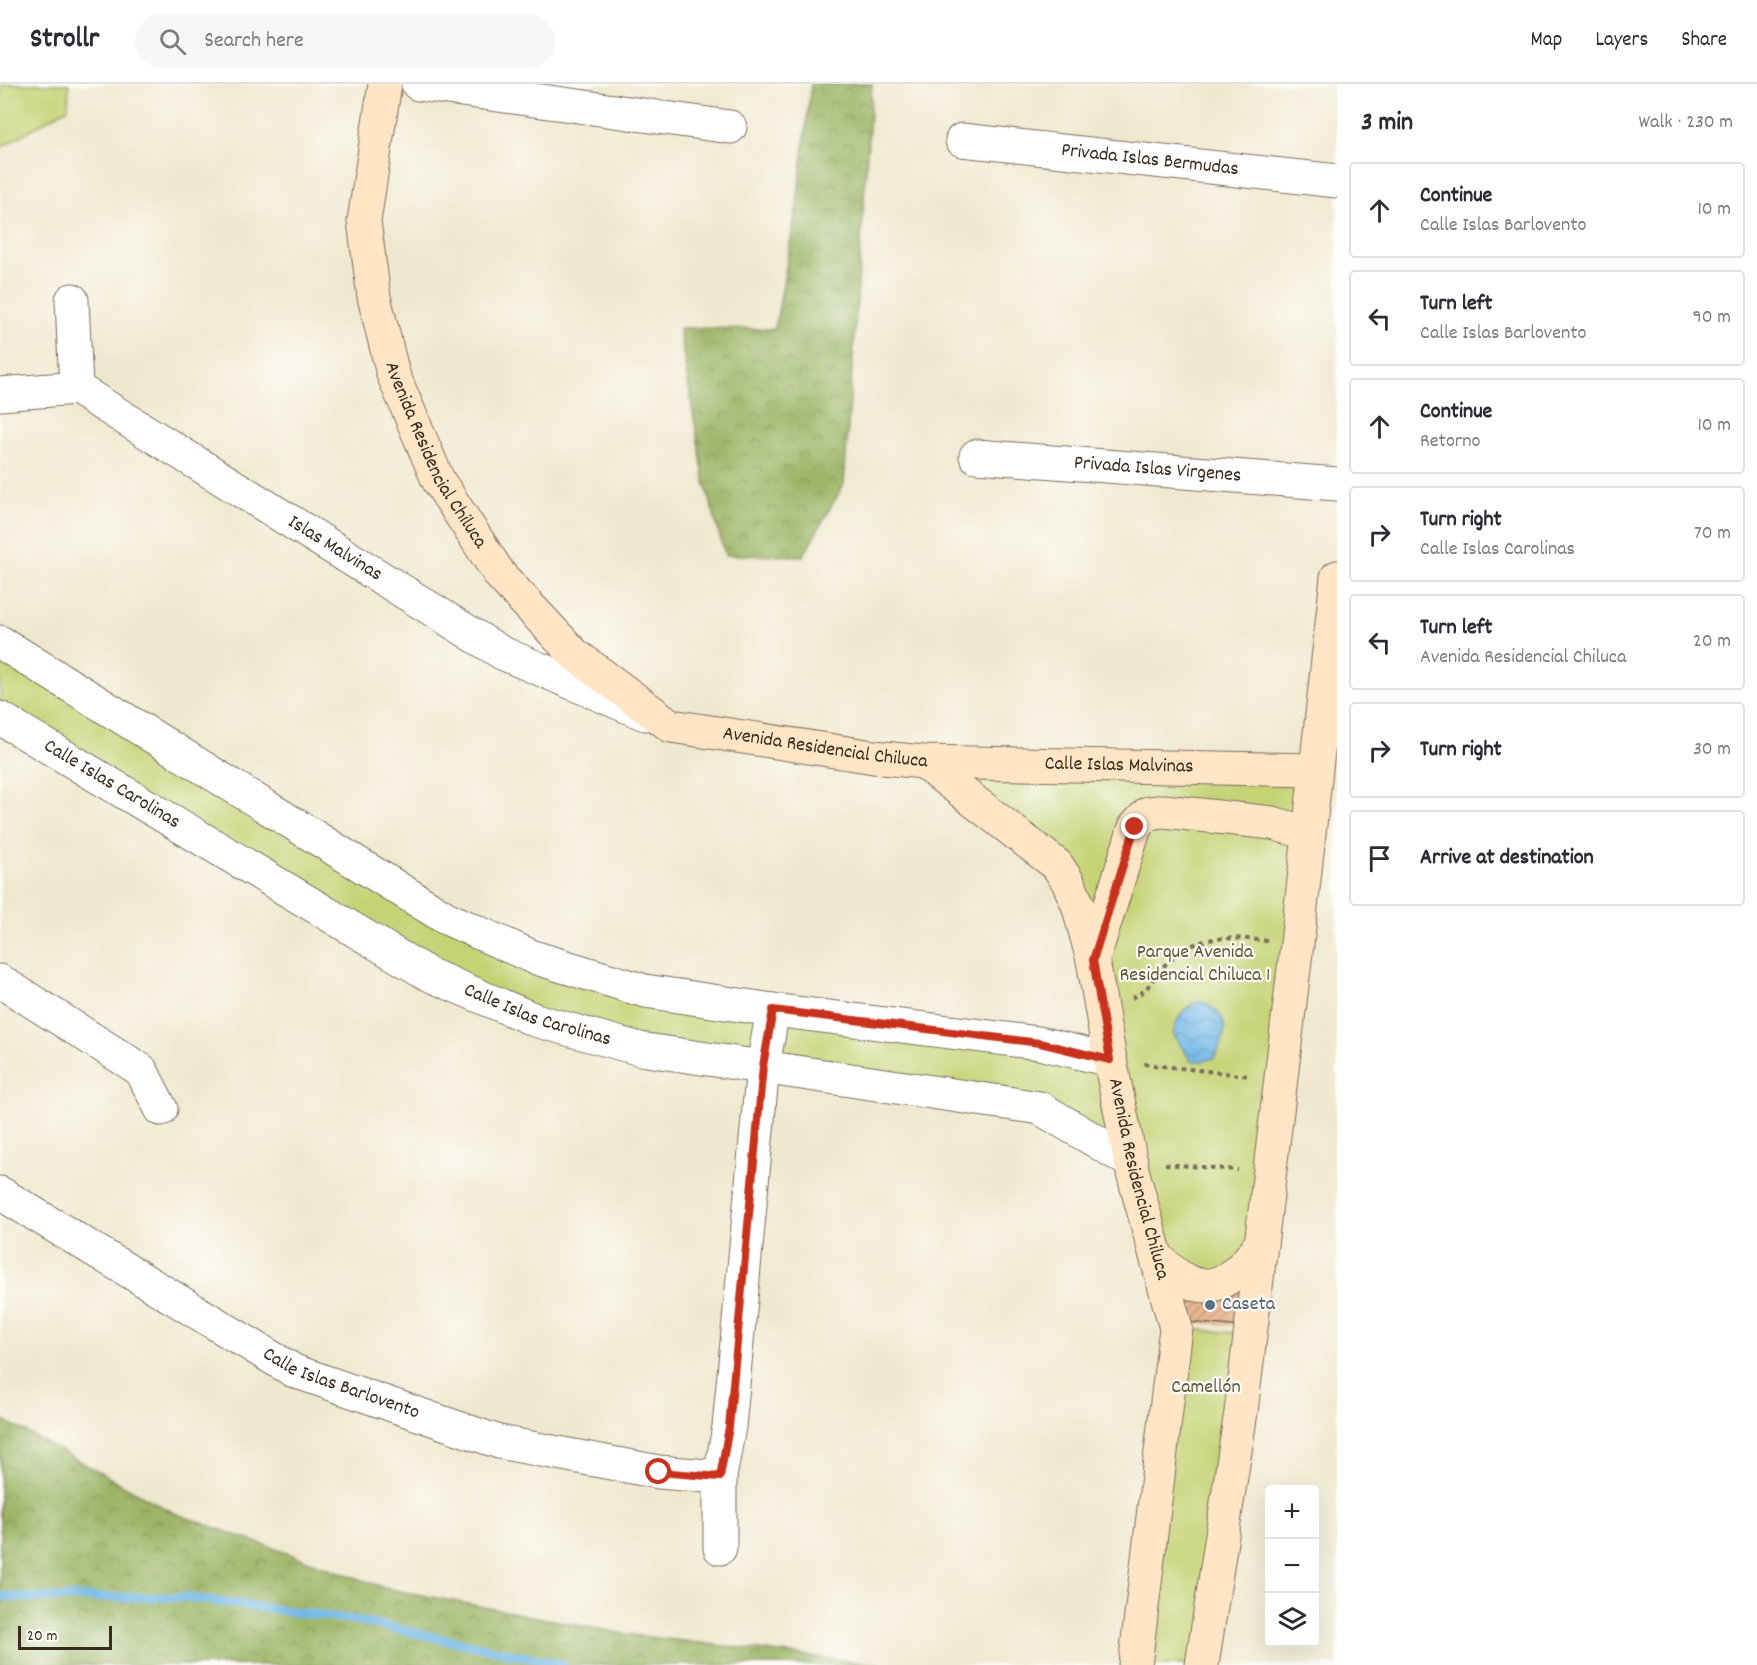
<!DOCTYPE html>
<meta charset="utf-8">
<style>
:root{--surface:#fff;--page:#f7f7f7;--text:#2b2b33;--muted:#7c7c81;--line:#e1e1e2}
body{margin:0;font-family:Dekko,sans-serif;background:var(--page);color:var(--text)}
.controls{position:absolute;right:18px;bottom:18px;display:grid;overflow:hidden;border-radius:6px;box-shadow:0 6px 24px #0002}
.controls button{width:54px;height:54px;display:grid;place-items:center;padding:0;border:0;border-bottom:2px solid var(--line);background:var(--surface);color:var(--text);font:30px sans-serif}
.scale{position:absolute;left:18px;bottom:15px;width:94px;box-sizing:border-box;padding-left:6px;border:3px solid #3b2a1e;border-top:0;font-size:16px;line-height:21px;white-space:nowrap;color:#3b2a1e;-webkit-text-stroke:4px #fdfcf7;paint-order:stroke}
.stop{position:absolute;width:18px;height:18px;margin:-14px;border:4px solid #c8321e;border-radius:50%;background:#fff}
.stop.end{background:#c8321e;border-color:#fff;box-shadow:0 2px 6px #0008}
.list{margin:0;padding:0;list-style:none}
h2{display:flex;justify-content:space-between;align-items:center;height:78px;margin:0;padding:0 24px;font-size:26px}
h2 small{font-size:20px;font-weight:400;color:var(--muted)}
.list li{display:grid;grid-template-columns:39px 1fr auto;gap:18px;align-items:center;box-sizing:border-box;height:96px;margin:0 12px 12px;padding:0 12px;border:2px solid var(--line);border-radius:6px}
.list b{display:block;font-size:22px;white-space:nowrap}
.list p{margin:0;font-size:20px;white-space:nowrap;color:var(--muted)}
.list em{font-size:20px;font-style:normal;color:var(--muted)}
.icon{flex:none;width:33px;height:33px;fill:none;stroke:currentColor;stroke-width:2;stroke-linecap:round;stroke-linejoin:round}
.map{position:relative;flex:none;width:1337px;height:1581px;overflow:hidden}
header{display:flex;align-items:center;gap:36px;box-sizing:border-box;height:84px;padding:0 30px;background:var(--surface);border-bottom:2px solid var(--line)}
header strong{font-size:28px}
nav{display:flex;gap:33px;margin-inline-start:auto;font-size:21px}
.search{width:420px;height:54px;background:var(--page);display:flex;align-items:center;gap:15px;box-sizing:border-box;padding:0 21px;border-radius:33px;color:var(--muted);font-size:22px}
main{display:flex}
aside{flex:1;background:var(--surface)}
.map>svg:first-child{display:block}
</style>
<header>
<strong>Strollr</strong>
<div class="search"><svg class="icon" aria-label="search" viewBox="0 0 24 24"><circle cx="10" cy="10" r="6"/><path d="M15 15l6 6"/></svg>Search here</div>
<nav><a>Map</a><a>Layers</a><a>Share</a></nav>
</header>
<main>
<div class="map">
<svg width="1337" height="1581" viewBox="0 0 1337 1581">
<defs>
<pattern id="forest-crowns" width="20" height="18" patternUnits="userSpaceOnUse" patternTransform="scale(1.5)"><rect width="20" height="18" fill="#9cb566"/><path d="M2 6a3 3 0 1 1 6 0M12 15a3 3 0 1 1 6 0" fill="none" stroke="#809353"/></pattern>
<pattern id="water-waves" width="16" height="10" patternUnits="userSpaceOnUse" patternTransform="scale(1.5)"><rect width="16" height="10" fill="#70b7e7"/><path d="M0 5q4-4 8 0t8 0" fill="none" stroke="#5d95bb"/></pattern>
<pattern id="building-hatch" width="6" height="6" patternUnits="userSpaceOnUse" patternTransform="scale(1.5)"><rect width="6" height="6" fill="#eab793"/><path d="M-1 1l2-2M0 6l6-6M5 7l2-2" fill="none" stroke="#bf9577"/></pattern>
</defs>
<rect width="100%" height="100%" fill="#fdfcf7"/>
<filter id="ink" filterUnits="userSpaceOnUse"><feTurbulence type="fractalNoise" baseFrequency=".0167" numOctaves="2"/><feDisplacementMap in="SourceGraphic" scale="12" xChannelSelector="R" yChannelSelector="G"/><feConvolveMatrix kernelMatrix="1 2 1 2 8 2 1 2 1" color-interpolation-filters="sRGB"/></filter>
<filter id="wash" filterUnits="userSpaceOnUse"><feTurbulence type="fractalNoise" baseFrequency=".008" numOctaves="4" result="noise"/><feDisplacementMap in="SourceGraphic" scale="24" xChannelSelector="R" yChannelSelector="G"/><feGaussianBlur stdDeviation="1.35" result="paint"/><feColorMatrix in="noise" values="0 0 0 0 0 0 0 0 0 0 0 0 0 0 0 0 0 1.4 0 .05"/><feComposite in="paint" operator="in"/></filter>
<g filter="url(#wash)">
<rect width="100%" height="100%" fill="#f0e8ce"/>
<path fill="url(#forest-crowns)" stroke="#6c7042" stroke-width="1.5" d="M811,0H872L844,400L803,472L725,471L705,399L679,244L775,245L797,121Z
M0,1334L174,1429L385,1504L625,1550L882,1581H0Z"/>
<path fill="#c5d375" stroke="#807e4a" stroke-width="1.5" d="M3,0H69L68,24L0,64V13Z
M0,558L533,873L1109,976L1078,821L923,678L1315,686L1261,1159L1209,1201L1156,1172L1133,1089L1040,1024L535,936L0,634Z
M1176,1244L1250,1250L1202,1581H1135Z"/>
<path fill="url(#water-waves)" stroke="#567082" stroke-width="1.5" d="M1199,916C1230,931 1230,946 1214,974L1203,977H1191L1173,950C1178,931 1182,926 1199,916Z"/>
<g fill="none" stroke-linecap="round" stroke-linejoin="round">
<path stroke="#70b7e7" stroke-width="9" d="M0,1512L29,1514L183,1513L355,1536L563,1581"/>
</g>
<g id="blocks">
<path fill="url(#building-hatch)" d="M1165,1185L1251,1189L1244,1243L1177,1237Z"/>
</g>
</g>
<g filter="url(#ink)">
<use href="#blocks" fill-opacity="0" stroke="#7a6c5c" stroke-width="1.5"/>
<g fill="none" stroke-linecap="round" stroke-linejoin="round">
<g stroke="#7a6c5c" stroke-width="35">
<g id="street">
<path d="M418,0L730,43"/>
<path id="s1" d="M962,56L1337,97"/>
<path d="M72,216L76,304"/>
<path id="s2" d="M0,310L76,304L502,569L645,630"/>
<path id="s3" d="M976,372L1337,400"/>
<path d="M0,558L446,834L533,873L645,907L773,926L1039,959L1110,976"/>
<path id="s4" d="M0,634L428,890L535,936L640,965L1040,1024L1131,1078"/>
<path d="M0,897L141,986L161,1025"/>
<path id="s5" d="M0,1109L294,1287L499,1358L659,1388L720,1393"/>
<path d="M720,1464V1393L729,1343L763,982L773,926"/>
</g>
</g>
<g stroke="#7a6c5c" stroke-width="35">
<g id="secondary">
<path id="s6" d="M385,0L364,137L374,213L393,290L438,396L500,491L574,570L671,642L874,673L923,678L1315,686"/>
<path id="s7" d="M923,678L1057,781L1068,798L1078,821L1093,876L1110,976L1133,1089L1176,1244L1135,1581"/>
<path d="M1093,876L1135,743L1148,729L1164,727L1272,739L1308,749"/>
<path d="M1156,1172C1166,1182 1177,1193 1189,1198C1220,1212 1246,1181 1261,1159"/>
<path d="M1202,1581L1241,1328L1297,860L1337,493"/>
</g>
</g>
<path stroke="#7a6c5c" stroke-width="4" stroke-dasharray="4.5 4.5" stroke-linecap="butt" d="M1132,914C1151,906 1151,894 1164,882C1195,850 1225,852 1267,857
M1144,980L1250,992
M1165,1080L1238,1086"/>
<use href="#street" stroke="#fff" stroke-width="33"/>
<use href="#secondary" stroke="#fee5c5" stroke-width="33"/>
</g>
</g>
<g fill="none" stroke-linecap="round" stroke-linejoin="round" filter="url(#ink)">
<path stroke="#c8321e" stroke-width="8" d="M659,1388L720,1393L729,1343L763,982L773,926L1040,959L1110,976L1093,876L1135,743"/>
</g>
<circle fill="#5c6f8a" stroke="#fdfcf7" stroke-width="2" cx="1210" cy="1221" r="6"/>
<g text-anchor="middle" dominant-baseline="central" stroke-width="4.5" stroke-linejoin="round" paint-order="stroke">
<g font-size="20" fill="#3b2a1e" stroke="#fdfcf7">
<text stroke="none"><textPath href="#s1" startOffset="189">Privada Islas Bermudas</textPath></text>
<text stroke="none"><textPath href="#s6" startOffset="386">Avenida Residencial Chiluca</textPath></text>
<text stroke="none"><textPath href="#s3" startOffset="182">Privada Islas Virgenes</textPath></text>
<text stroke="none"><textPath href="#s2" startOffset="381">Islas Malvinas</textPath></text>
<text stroke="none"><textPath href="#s6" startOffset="908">Avenida Residencial Chiluca</textPath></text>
<text stroke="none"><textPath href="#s6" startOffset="1203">Calle Islas Malvinas</textPath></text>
<text stroke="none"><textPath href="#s4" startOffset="130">Calle Islas Carolinas</textPath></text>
<text stroke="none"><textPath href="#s4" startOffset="616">Calle Islas Carolinas</textPath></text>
<text stroke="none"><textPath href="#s7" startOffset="495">Avenida Residencial Chiluca</textPath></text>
<text stroke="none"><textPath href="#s5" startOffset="392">Calle Islas Barlovento</textPath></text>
</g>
<g font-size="20" fill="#5e5434" stroke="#fdfcf7">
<text x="1195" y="869">Parque Avenida<tspan x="1195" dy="23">Residencial Chiluca 1</tspan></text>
<text x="1206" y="1304">Camellón</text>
</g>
<g font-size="20" fill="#4e5e75" stroke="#fdfcf7" text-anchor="start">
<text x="1222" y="1221">Caseta</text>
</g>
</g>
</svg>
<div class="controls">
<button>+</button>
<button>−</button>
<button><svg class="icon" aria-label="layers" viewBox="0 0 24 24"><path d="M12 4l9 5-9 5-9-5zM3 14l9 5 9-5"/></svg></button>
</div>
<div class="scale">20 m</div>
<div class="stop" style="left:659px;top:1388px"></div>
<div class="stop end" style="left:1135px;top:743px"></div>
</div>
<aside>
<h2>3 min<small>Walk · 230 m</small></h2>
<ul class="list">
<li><svg class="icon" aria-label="ahead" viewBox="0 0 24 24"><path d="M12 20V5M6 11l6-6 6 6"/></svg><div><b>Continue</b><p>Calle Islas Barlovento</p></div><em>10 m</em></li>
<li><svg class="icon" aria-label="left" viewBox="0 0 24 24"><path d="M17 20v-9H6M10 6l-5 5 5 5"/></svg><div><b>Turn left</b><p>Calle Islas Barlovento</p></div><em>90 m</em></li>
<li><svg class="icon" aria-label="ahead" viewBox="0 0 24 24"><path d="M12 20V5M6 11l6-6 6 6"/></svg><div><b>Continue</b><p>Retorno</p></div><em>10 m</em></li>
<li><svg class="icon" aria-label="right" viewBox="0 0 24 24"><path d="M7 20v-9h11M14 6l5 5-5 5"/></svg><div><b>Turn right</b><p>Calle Islas Carolinas</p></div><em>70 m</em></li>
<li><svg class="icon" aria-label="left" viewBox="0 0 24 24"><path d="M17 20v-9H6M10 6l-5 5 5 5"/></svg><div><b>Turn left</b><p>Avenida Residencial Chiluca</p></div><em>20 m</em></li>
<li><svg class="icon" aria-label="right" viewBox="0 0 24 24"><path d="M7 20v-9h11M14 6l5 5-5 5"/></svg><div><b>Turn right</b></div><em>30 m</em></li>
<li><svg class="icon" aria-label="arrive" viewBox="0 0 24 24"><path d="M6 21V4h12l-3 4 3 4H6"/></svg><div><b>Arrive at destination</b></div></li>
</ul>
</aside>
</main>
